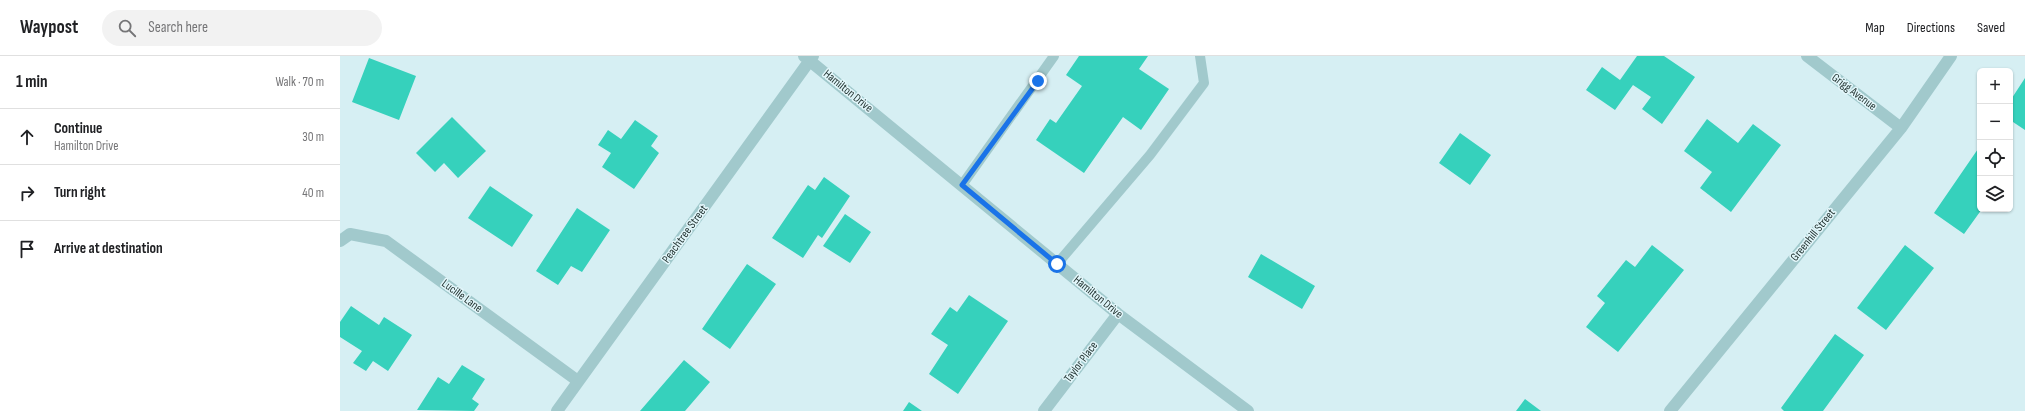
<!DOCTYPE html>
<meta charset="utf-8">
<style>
:root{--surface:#fff;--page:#f2f2f2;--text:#202124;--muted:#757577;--line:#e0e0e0}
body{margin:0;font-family:"Sofia Sans Condensed",sans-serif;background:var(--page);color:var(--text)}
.controls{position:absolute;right:12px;top:12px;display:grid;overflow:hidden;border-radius:6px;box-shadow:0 1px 3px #0004}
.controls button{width:36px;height:36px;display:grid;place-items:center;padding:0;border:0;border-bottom:1px solid var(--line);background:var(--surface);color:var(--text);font:20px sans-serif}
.stop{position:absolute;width:12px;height:12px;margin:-9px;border:3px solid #1a73e8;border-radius:50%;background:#fff}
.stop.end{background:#1a73e8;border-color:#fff;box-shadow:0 1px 4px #0008}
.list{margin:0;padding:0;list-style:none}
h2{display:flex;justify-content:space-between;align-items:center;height:52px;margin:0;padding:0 16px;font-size:17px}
h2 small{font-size:13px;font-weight:400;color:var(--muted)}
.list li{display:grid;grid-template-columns:26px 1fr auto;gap:12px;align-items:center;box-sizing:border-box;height:56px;padding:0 16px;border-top:1px solid var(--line)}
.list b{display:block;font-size:15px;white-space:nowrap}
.list p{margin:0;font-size:13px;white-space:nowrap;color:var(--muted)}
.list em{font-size:13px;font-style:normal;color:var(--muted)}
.icon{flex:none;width:22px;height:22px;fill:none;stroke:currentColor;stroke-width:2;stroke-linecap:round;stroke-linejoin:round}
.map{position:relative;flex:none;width:1685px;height:355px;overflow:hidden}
header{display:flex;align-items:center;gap:24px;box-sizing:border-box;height:56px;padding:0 20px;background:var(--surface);border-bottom:1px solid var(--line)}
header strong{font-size:19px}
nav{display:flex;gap:22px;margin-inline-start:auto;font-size:14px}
.search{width:280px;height:36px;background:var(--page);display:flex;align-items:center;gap:10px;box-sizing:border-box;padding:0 14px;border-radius:22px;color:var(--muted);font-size:15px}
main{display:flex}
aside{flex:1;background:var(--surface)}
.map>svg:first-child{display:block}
</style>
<header>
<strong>Waypost</strong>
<div class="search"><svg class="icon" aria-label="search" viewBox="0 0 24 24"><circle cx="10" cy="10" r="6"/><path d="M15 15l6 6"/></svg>Search here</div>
<nav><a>Map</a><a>Directions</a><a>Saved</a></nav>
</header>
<main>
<aside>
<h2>1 min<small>Walk · 70 m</small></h2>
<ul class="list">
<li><svg class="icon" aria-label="ahead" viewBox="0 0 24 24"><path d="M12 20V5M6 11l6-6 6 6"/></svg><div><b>Continue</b><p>Hamilton Drive</p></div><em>30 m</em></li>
<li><svg class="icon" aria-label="right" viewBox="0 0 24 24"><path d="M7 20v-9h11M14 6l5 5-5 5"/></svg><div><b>Turn right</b></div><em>40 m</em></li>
<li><svg class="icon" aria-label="arrive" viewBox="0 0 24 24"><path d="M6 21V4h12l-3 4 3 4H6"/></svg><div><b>Arrive at destination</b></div></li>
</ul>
</aside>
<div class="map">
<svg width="1685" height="355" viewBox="0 0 1685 355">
<rect width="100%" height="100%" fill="#d6eff3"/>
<path fill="#36d1bc" d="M739,0H808L799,13L829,33L801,74L783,61L744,117L696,84L710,63L716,67L742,30L726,19Z
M1297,0H1324L1355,21L1322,68L1302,53L1311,41L1293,29L1275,54L1246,34L1262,11L1280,24Z
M29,2L76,20L59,64L12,46Z
M1685,22V74L1670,64V45Z
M112,61L146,95L118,122L104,107L95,116L76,97Z
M1367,63L1398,87L1413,68L1441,89L1391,156L1360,132L1372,116L1344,95Z
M295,64L318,80L311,90L319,97L294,133L262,111L271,97L258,89L268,74L281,83Z
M1120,77L1151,99L1130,129L1099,107Z
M1640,90V153H1642L1624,178L1594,157Z
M484,121L510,140L482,182L478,179L463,202L432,182L468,129L475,134Z
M150,130L193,159L172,191L128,162Z
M237,152L270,174L242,216L231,210L218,229L196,215Z
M505,158L531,176L510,207L483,190Z
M1312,189L1344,214L1278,296L1246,271L1265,247L1257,240L1286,204L1295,211Z
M1565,189L1594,212L1546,274L1517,252Z
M921,198L975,230L962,253L908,221Z
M407,208L436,228L390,293L362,273Z
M629,239L668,265L618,338L589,318L608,289L591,278L610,251L617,256Z
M11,250L39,269L44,261L72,279L48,315L33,305L26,315L13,307L22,295L0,281V266Z
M1495,278L1524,299L1483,355H1444L1441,352Z
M344,304L370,326L345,355H300Z
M122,309L145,323L132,343L139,348L134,355L77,354L98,321L109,328Z
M1185,343L1201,355H1176Z
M569,346L582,355H563Z"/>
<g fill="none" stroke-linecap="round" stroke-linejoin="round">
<path stroke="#a1c9cc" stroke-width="10" d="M622,129L714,0
M717,208L810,99L864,27L860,0"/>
<path stroke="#a1c9cc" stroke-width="12" d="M464,0L778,258L908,355
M1467,0L1561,72
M0,185L10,178L46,185L238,325
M217,355L473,0
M704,355L778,258
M1330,355L1561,72L1611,0"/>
</g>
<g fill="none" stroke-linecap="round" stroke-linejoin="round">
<path stroke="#1a73e8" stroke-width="5" d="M698,25L622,129L717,208"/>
</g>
<g text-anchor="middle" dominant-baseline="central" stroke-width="3" stroke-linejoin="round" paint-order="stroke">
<g font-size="12" fill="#253634" stroke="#e3f7fb">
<text transform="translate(508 35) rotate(39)">Hamilton Drive</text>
<text transform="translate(1514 36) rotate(37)">Grigg Avenue</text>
<text transform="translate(345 178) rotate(-54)">Peachtree Street</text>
<text transform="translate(1473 179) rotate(-51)">Greenhill Street</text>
<text transform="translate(122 240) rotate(36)">Lucille Lane</text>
<text transform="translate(758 241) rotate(39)">Hamilton Drive</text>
<text transform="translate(741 306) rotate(-53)">Taylor Place</text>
</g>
</g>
</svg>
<div class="controls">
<button>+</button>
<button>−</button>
<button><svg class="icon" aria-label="locate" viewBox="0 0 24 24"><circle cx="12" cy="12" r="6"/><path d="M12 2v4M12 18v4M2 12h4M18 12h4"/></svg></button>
<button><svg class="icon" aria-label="layers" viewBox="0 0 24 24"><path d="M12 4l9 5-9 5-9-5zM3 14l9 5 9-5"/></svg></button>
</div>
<div class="stop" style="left:717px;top:208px"></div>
<div class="stop end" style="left:698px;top:25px"></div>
</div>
</main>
